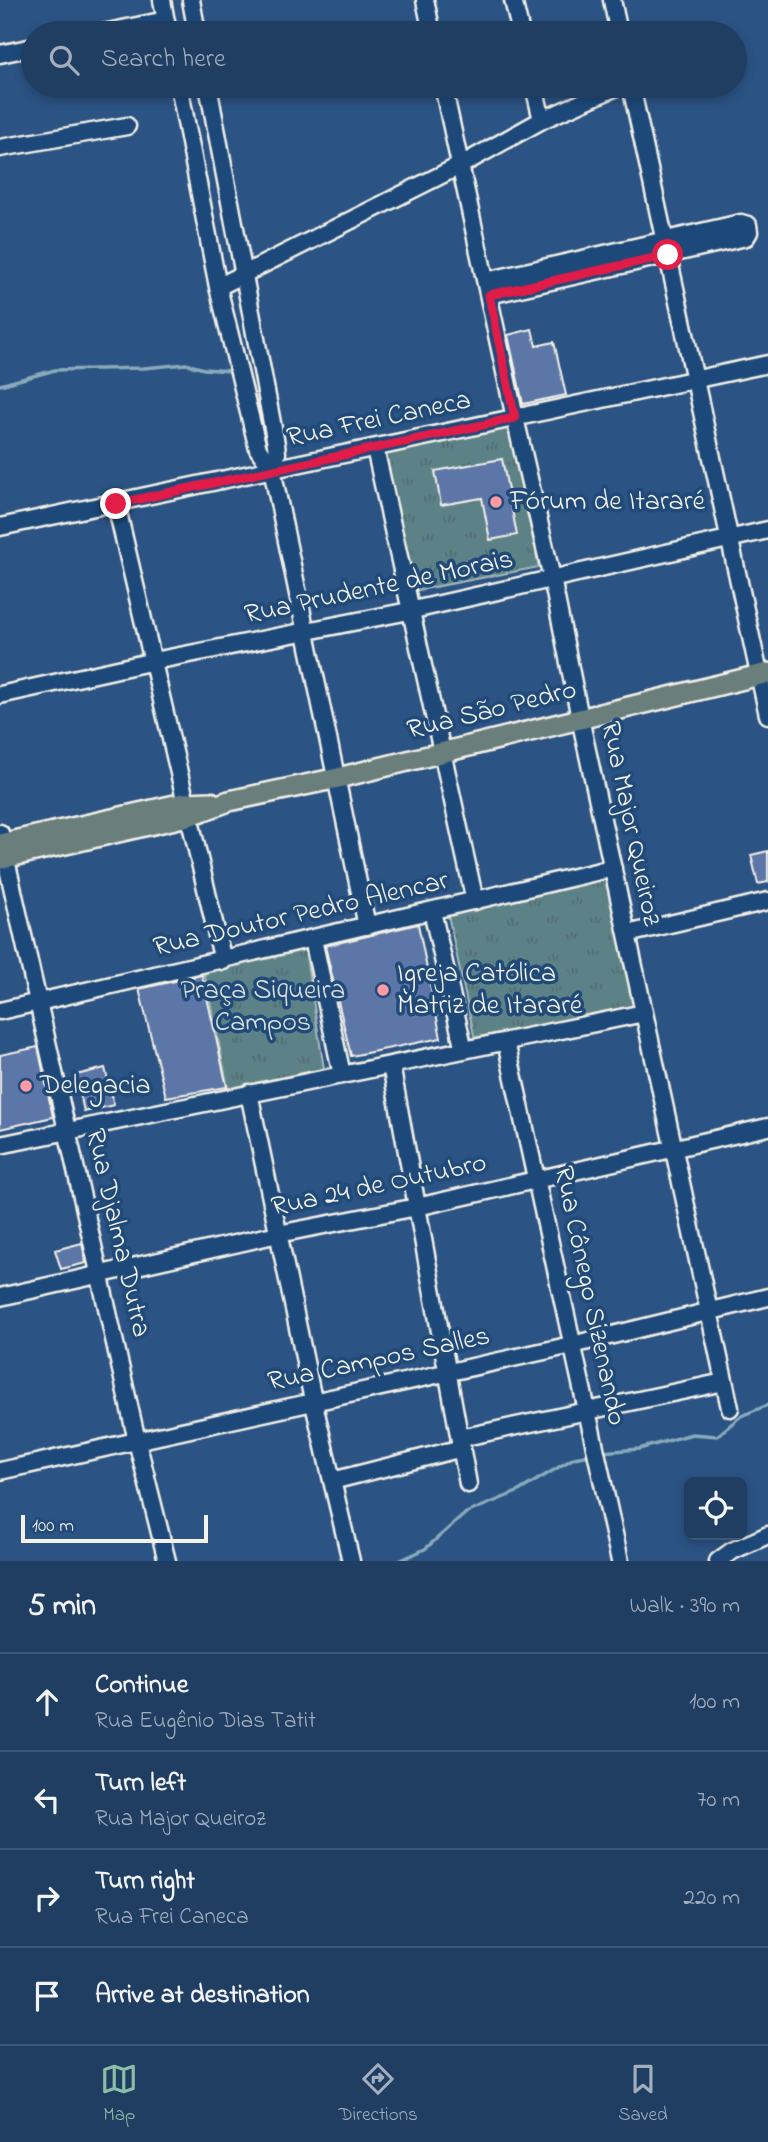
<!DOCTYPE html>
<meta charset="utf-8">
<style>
:root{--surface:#203e62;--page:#2d496b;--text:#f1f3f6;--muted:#a2aebe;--line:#3d5777;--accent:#8abfa5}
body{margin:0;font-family:"Indie Flower",sans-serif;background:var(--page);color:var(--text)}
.controls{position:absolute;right:21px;bottom:21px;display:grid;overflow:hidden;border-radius:10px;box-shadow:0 4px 10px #0003}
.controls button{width:63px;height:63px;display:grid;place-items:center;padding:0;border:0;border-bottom:2px solid var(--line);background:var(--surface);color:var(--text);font:35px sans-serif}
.scale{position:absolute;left:21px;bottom:18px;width:187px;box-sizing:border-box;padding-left:7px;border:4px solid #f4f1e8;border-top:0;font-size:19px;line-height:24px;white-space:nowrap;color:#f4f1e8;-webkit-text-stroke:5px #1f4a7a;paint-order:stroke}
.stop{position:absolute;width:21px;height:21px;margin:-16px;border:5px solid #e11d48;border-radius:50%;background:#fff}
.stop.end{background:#e11d48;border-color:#fff;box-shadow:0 2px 7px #0008}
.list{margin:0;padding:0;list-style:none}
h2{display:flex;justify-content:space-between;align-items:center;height:91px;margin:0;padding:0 28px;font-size:30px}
h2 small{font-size:23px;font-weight:400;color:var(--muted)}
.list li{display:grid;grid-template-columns:46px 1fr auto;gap:21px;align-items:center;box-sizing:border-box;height:98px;padding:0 28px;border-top:2px solid var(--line)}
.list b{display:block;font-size:26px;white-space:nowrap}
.list p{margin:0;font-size:23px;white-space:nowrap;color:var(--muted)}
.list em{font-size:23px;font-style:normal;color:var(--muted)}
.icon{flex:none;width:38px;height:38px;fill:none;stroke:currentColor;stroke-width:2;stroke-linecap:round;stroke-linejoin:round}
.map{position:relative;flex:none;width:768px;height:1561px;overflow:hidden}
.search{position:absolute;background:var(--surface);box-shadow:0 4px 10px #0003;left:21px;right:21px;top:21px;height:77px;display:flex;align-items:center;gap:18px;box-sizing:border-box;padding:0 24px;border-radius:38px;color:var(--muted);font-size:26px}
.sheet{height:483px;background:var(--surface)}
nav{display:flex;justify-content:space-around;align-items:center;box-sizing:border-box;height:98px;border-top:2px solid var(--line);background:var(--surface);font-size:19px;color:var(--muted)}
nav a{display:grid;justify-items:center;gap:4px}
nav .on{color:var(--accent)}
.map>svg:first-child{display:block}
</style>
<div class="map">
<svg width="768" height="1561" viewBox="0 0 768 1561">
<defs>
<pattern id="park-tufts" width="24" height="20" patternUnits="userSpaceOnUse" patternTransform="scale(1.75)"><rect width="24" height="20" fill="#5c8288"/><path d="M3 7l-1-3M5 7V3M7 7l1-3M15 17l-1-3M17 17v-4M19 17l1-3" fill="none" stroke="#546b6e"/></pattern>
</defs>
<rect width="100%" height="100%" fill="#2b5383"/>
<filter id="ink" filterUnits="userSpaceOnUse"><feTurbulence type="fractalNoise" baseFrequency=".0143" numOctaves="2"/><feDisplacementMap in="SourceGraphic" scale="14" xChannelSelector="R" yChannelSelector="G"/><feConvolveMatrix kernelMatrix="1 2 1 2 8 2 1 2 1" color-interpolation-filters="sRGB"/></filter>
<g filter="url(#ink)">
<path fill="url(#park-tufts)" stroke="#a8bab8" stroke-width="2" d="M509,428L539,567L413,591L384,452Z
M607,877L637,1008L475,1040L448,915Z
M304,944L325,1075L229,1092L203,968Z"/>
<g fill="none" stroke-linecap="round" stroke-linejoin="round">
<path stroke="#89aabc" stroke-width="3.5" d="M0,385L55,370L144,368L186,364L204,369L230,371
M601,1452L639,1449L692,1434L717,1436L741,1416L768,1405
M399,1561L425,1549L466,1513L517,1492L574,1458L590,1455"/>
</g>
<path fill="#5c76a7" stroke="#f4f1e8" stroke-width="2" d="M532,329L536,346L554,342L566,395L523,404L508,335Z
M502,459L517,535L490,540L482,498L441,505L435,471Z
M768,851V882L758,884L751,855Z
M418,924L441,1038L351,1056L325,946Z
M202,975L227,1087L166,1097L139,989Z
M38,1047L53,1117L0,1129V1055Z
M105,1068L114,1105L84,1112L76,1075Z
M82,1243L86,1263L61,1269L55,1250Z"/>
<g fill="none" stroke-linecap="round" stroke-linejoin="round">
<g stroke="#f4f1e8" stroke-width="21">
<path id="minor" d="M162,0L168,33
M191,0L197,33
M425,0L432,33
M513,0L521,33
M612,0L619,33
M103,33L166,20
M0,54L33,47
M179,86L218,287L258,449L272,469
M208,86L276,444L277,453L272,469L367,926
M443,86L515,418L552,578L580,718L730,1408
M534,86L542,120
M631,86L768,715
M0,148L127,126
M486,281L741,223L748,225L749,232L746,237L489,295
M218,287L461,165L542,120L619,86
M375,448L475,901
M116,504L223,961
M0,527L768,364
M0,695L154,661L409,611L768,530
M0,833L137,1441L167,1561
M432,911L464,1050
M627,934L768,901
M313,939L342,1075
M0,1011L613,868
M506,1042L620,1561
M391,1065L468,1484
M249,1093L313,1400L351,1561
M0,1145L644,1013
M0,1297L278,1234L417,1207L768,1127
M460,1438L724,1382
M0,1471L572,1345L768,1297
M332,1481L462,1448
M718,1561L732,1551L768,1535"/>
</g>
<g stroke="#f4f1e8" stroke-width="24">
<path id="major" d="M0,844L184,803L211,802
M0,859L188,816L229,801L338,778L768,673"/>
</g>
<use href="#minor" stroke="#1f4a7a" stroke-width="16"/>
<use href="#major" stroke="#6b7f7c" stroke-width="19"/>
</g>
</g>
<g fill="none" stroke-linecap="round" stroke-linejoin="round" filter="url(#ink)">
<path stroke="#e11d48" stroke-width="9" d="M116,504L515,418L489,295L668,255"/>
</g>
<g fill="#ff9aa2" stroke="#1f4a7a" stroke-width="2.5">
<circle cx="496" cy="502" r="7"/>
<circle cx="383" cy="990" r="7"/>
<circle cx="26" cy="1086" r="7"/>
</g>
<g text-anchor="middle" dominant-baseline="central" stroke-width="7" stroke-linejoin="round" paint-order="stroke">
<g font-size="28" fill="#f4f1e8" stroke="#1f4a7a">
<text transform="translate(379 420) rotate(-12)">Rua Frei Caneca</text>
<text transform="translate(379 588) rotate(-12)">Rua Prudente de Morais</text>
<text transform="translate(492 711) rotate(-14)">Rua São Pedro</text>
<text transform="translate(630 824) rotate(78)">Rua Major Queiroz</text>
<text transform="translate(301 915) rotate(-13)">Rua Doutor Pedro Alencar</text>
<text transform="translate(379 1186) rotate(-12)">Rua 24 de Outubro</text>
<text transform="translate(117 1233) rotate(77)">Rua Djalma Dutra</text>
<text transform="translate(589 1296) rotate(78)">Rua Cônego Sizenando</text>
<text transform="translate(379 1360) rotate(-12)">Rua Campos Salles</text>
</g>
<g font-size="28" fill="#f4f1e8" stroke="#1f4a7a" text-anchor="start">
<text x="510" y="502">Fórum de Itararé</text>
<text x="397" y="974">Igreja Católica<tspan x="397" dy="32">Matriz de Itararé</tspan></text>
<text x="40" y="1086">Delegacia</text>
</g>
<g font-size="28" fill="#dde0da" stroke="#1f4a7a">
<text x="263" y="991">Praça Siqueira<tspan x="263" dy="32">Campos</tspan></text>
</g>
</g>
</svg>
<div class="controls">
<button><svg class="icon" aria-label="locate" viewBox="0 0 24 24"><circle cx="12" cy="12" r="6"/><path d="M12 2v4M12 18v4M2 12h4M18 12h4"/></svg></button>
</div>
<div class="scale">100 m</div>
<div class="stop" style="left:668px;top:255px"></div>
<div class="stop end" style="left:116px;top:504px"></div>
<div class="search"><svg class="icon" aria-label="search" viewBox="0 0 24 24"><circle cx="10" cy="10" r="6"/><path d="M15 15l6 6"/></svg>Search here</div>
</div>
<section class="sheet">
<h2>5 min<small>Walk · 390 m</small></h2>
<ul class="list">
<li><svg class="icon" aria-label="ahead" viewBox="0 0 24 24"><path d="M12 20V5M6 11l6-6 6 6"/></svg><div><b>Continue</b><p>Rua Eugênio Dias Tatit</p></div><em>100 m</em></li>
<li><svg class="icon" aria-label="left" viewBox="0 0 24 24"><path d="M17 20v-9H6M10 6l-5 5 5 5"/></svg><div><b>Turn left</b><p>Rua Major Queiroz</p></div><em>70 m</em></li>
<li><svg class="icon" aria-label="right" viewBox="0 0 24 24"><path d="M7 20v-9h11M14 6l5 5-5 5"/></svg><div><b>Turn right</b><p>Rua Frei Caneca</p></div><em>220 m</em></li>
<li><svg class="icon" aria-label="arrive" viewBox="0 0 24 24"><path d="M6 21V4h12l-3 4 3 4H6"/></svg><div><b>Arrive at destination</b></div></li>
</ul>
</section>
<nav>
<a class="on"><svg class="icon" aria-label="map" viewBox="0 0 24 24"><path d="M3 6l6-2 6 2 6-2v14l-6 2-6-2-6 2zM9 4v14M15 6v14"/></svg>Map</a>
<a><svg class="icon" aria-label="directions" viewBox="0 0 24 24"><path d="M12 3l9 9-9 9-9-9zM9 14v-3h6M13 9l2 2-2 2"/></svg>Directions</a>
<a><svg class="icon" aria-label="saved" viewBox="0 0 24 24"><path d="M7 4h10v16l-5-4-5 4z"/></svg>Saved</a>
</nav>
